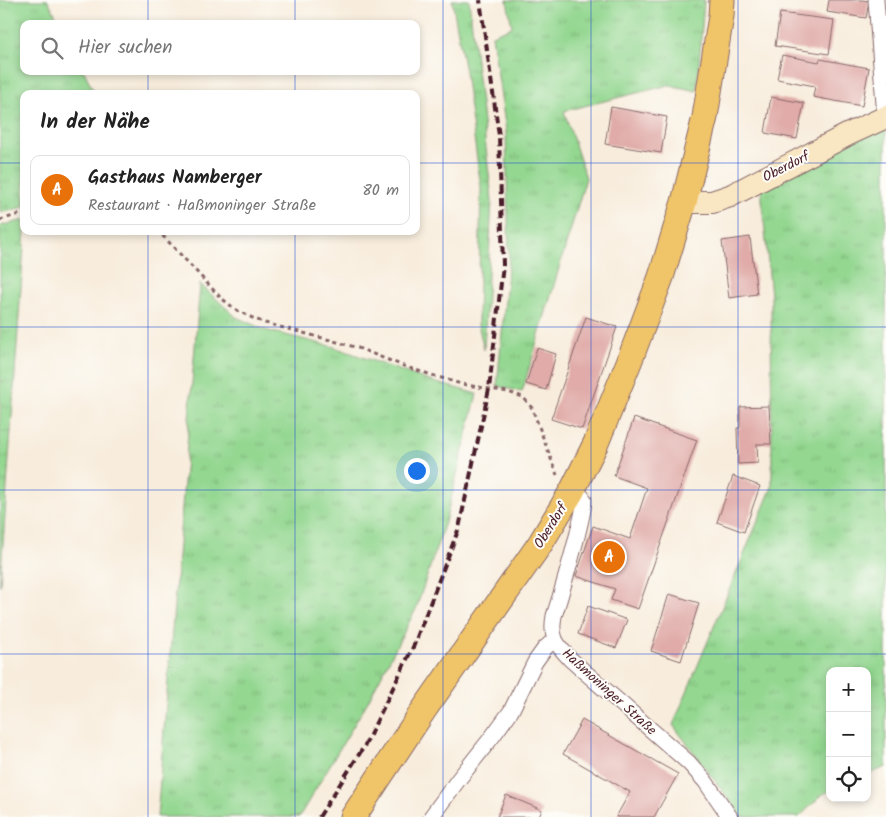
<!DOCTYPE html>
<html lang="de">
<meta charset="utf-8">
<style>
:root{--surface:#fff;--page:#f6f6f6;--text:#222;--muted:#767676;--line:#e0e0e0;--accent:#111827}
body{margin:0;font-family:Kalam,sans-serif;background:var(--page);color:var(--text)}
.controls{position:absolute;right:15px;bottom:15px;display:grid;overflow:hidden;border-radius:10px;box-shadow:0 2px 8px #0003}
.controls button{width:45px;height:45px;display:grid;place-items:center;padding:0;border:0;border-bottom:1px solid var(--line);background:var(--surface);color:var(--text);font:25px sans-serif}
.you{position:absolute;left:416px;top:470px;width:18px;height:18px;margin:-12px;border:4px solid #fff;border-radius:50%;background:#1a73e8;box-shadow:0 0 0 8px #1a73e833}
.badge{display:grid;place-items:center;width:32px;height:32px;border-radius:50%;background:var(--accent);color:#fff;font-size:16px;font-weight:700}
.pin{position:absolute;translate:-50% -50%;border:2px solid #fff;box-shadow:0 1px 5px #0006}
.list{margin:0;padding:0;list-style:none}
h2{display:flex;justify-content:space-between;align-items:center;height:65px;margin:0;padding:0 20px;font-size:21px}
h2 small{font-size:16px;font-weight:400;color:var(--muted)}
.list li{display:grid;grid-template-columns:32px 1fr auto;gap:15px;align-items:center;box-sizing:border-box;height:70px;margin:0 10px 10px;padding:0 10px;border:1px solid var(--line);border-radius:10px}
.list b{display:block;font-size:19px;white-space:nowrap}
.list p{margin:0;font-size:16px;white-space:nowrap;color:var(--muted)}
.list em{font-size:16px;font-style:normal;color:var(--muted)}
.icon{flex:none;width:28px;height:28px;fill:none;stroke:currentColor;stroke-width:2;stroke-linecap:round;stroke-linejoin:round}
.map{position:relative;flex:none;width:886px;height:817px;overflow:hidden}
.search{position:absolute;background:var(--surface);box-shadow:0 2px 8px #0003;left:20px;top:20px;width:400px;height:55px;display:flex;align-items:center;gap:12px;box-sizing:border-box;padding:0 18px;border-radius:10px;color:var(--muted);font-size:19px}
.panel{position:absolute;background:var(--surface);box-shadow:0 2px 8px #0003;left:20px;top:90px;width:400px;height:145px;border-radius:10px}
.map>svg:first-child{display:block}
</style>
<div class="map">
<svg width="886" height="817" viewBox="0 0 886 817">
<defs>
<pattern id="grass-tufts" width="24" height="20" patternUnits="userSpaceOnUse" patternTransform="scale(1.25)"><rect width="24" height="20" fill="#93d790"/><path d="M3 7l-1-3M5 7V3M7 7l1-3M15 17l-1-3M17 17v-4M19 17l1-3" fill="none" stroke="#80b87c"/></pattern>
</defs>
<rect width="100%" height="100%" fill="#fdfcf7"/>
<filter id="ink" filterUnits="userSpaceOnUse"><feTurbulence type="fractalNoise" baseFrequency=".02" numOctaves="2"/><feDisplacementMap in="SourceGraphic" scale="10" xChannelSelector="R" yChannelSelector="G"/><feConvolveMatrix kernelMatrix="1 2 1 2 8 2 1 2 1" color-interpolation-filters="sRGB"/></filter>
<filter id="wash" filterUnits="userSpaceOnUse"><feTurbulence type="fractalNoise" baseFrequency=".0096" numOctaves="4" result="noise"/><feDisplacementMap in="SourceGraphic" scale="20" xChannelSelector="R" yChannelSelector="G"/><feGaussianBlur stdDeviation="1.12" result="paint"/><feColorMatrix in="noise" values="0 0 0 0 0 0 0 0 0 0 0 0 0 0 0 0 0 1.4 0 .05"/><feComposite in="paint" operator="in"/></filter>
<g filter="url(#wash)">
<rect width="100%" height="100%" fill="#f8eddd"/>
<path fill="url(#grass-tufts)" stroke="#6e7b5e" d="M0,0H48L60,24H24V71H84L95,94H24V207L0,213Z
M452,0H469L492,200L484,350L478,324L481,188L465,72Z
M507,0H704L697,91L669,85L564,111L586,178L522,392L497,386L509,258L506,131L492,35L512,27Z
M886,124V767L867,775V671H830V791L823,794L799,817H742L673,725L772,487L771,296L761,188Z
M24,220V231H25L0,586V226Z
M200,284L236,317L265,330L334,347L430,381L477,394L445,522L416,609L367,703L299,817H157Z"/>
<g id="blocks">
<path fill="#e0aba8" d="M829,0H862L869,1L866,18L827,12Z
M780,13L834,20L829,54L775,46Z
M782,55L819,62L820,59L869,68L862,106L813,97L815,86L777,79Z
M771,97L804,103L797,139L765,133Z
M611,107L667,117L661,153L605,144Z
M750,237L757,294L729,298L722,241Z
M586,317L617,327L582,429L551,419Z
M537,348L556,354L546,390L526,384Z
M769,406L771,444H757L758,463L738,464L737,428H740V407Z
M634,418L697,440L638,609L611,600L615,589L576,576L593,526L630,539L647,488L614,476Z
M733,476L760,486L744,532L717,522Z
M669,594L699,603L681,661L651,651Z
M588,606L627,620L616,648L578,634Z
M582,720L678,774L654,817H616L630,792L563,754Z
M506,795L542,810L539,817H497Z"/>
</g>
</g>
<g filter="url(#ink)">
<use href="#blocks" fill-opacity="0" stroke="#876769" stroke-width="1"/>
<g fill="none" stroke-linecap="round" stroke-linejoin="round">
<g stroke="#876769" stroke-width="17">
<path id="street" d="M876,0L885,117
M572,491C576,493 583,496 584,500C587,507 559,601 554,616C550,637 556,644 570,659L689,763L705,781L730,817
M431,817L458,780L492,737L511,711L535,662L545,648L554,640"/>
</g>
<g stroke="#876769" stroke-width="24">
<path id="secondary" d="M684,202H712L730,196L849,134L886,117"/>
</g>
<g stroke="#876769" stroke-width="27">
<path id="primary" d="M353,817L423,711L540,544L572,491L596,443L629,362L661,277L684,202L705,117L721,16L722,0"/>
</g>
<path stroke="#876769" stroke-width="3" stroke-dasharray="4 4" stroke-linecap="butt" d="M0,220L24,213
M156,231L165,238L220,297L235,309L248,316L265,323L334,341L358,348L406,367L461,384L508,392L523,397L532,408L557,475"/>
<use href="#street" stroke="#fff" stroke-width="15"/>
<use href="#secondary" stroke="#f9e7c3" stroke-width="22"/>
<use href="#primary" stroke="#f0c469" stroke-width="25"/>
<path stroke="#4a1f2b" stroke-width="4" stroke-dasharray="8 4" stroke-linecap="butt" d="M319,817L365,745L414,645L459,528L489,389L503,265L499,136L480,0"/>
</g>
</g>
<path fill="none" stroke="#1d4ed8" stroke-width="1" stroke-opacity="0.55" d="M148,0V24M295,0V24M443,0V817M591,0V817M738,0V817M148,71V94M295,71V94M0,163H24M416,163H886M148,231V817M295,231V817M0,327H886M0,490H886M0,654H886"/>
<g text-anchor="middle" dominant-baseline="central" stroke-width="4" stroke-linejoin="round" paint-order="stroke">
<g font-size="14" fill="#4a1f2b" stroke="#fdfcf7">
<text transform="translate(786 167) rotate(-27)">Oberdorf</text>
<text transform="translate(551 526) rotate(-58)">Oberdorf</text>
<text transform="translate(609 692) rotate(42)">Haßmoninger Straße</text>
</g>
</g>
</svg>
<div class="controls">
<button>+</button>
<button>−</button>
<button><svg class="icon" aria-label="locate" viewBox="0 0 24 24"><circle cx="12" cy="12" r="6"/><path d="M12 2v4M12 18v4M2 12h4M18 12h4"/></svg></button>
</div>
<div class="you"></div>
<div class="pin badge" style="left:609px;top:557px;background:#e8710a">A</div>
<div class="search"><svg class="icon" aria-label="search" viewBox="0 0 24 24"><circle cx="10" cy="10" r="6"/><path d="M15 15l6 6"/></svg>Hier suchen</div>
<section class="panel">
<h2>In der Nähe<small></small></h2>
<ul class="list">
<li><span class="badge" style="background:#e8710a">A</span><div><b>Gasthaus Namberger</b><p>Restaurant · Haßmoninger Straße</p></div><em>80 m</em></li>
</ul>
</section>
</div>
